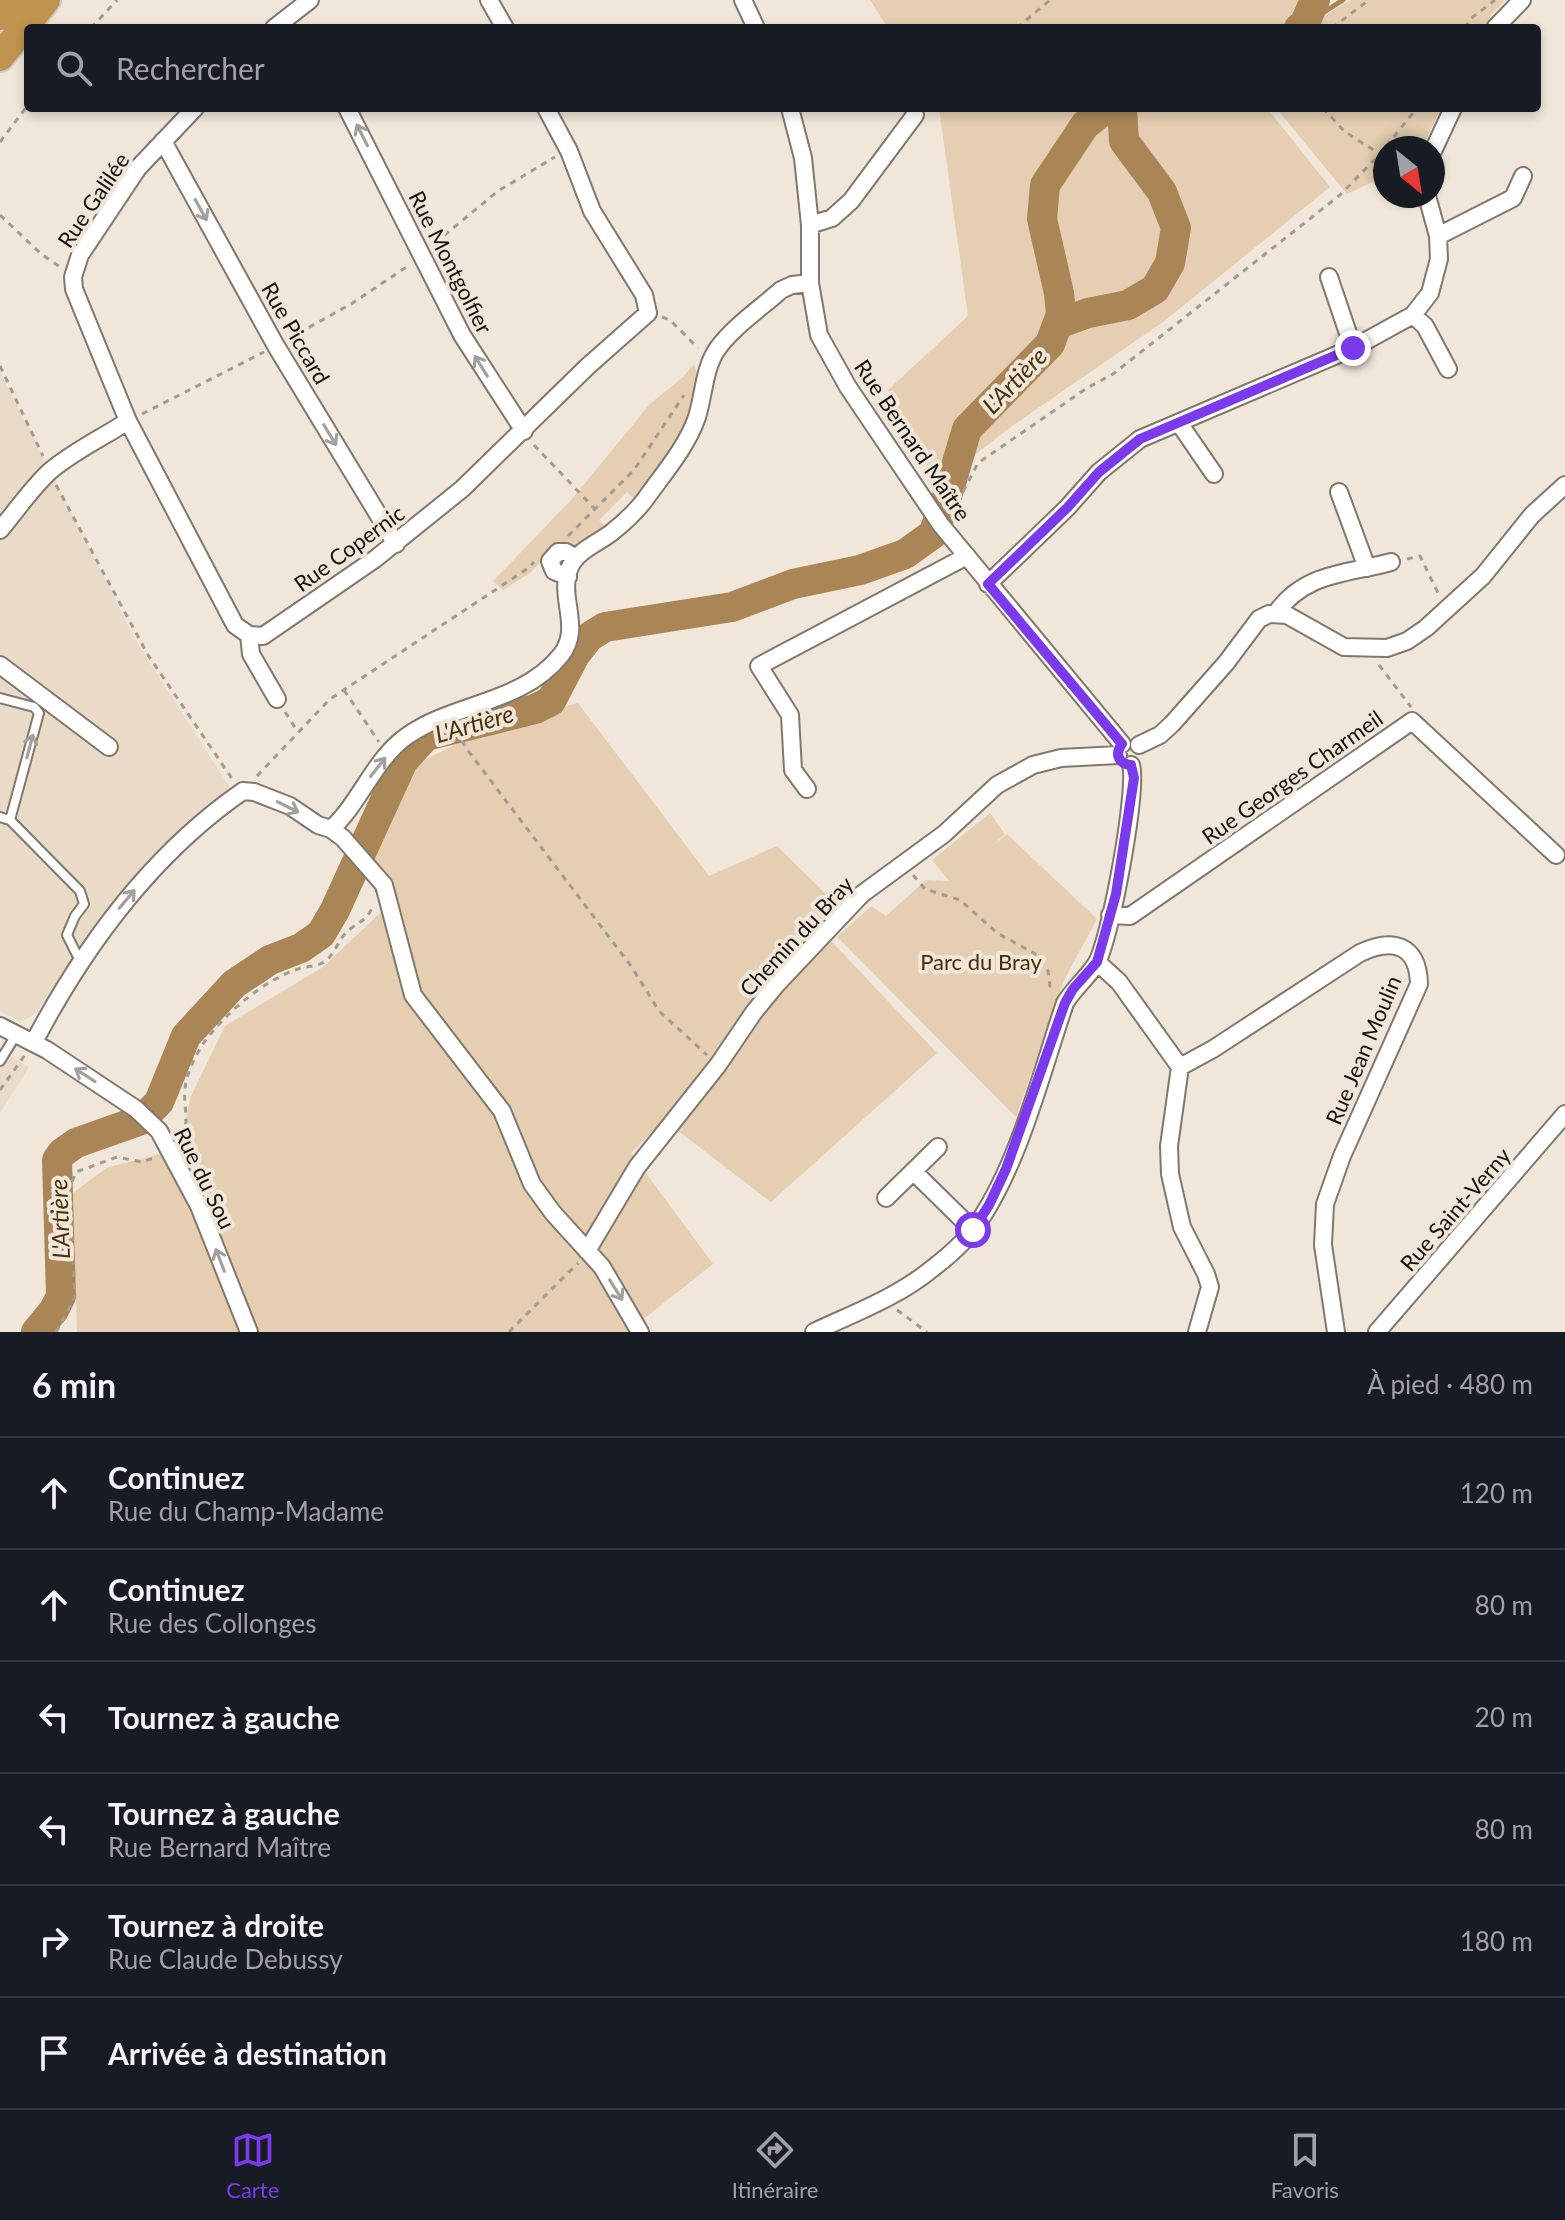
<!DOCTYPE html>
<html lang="fr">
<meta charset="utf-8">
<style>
:root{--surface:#171b24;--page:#242831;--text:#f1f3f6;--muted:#9ea1a6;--line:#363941;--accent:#7c3aed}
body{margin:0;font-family:Lato,sans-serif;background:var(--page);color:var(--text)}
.compass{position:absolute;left:1373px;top:136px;width:72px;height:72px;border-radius:50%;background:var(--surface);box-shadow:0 4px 12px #0003;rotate:150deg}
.stop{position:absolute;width:24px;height:24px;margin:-18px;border:6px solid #7c3aed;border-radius:50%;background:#fff}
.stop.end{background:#7c3aed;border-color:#fff;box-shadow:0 2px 8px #0008}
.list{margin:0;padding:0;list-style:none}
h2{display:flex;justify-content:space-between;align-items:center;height:104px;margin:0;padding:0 32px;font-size:34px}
h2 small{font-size:26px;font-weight:400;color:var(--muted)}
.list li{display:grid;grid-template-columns:52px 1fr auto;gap:24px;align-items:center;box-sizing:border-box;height:112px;padding:0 32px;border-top:2px solid var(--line)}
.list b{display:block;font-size:30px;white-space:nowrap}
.list p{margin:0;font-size:26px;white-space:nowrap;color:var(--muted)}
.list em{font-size:26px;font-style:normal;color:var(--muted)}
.icon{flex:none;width:44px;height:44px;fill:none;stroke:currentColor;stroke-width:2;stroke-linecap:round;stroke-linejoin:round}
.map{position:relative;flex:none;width:1565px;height:1332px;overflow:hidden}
.search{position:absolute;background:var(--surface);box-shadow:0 4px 12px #0003;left:24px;right:24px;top:24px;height:88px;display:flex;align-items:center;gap:20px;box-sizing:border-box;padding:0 28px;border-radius:8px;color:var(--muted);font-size:30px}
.sheet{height:776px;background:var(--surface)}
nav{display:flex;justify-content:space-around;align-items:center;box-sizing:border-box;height:112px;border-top:2px solid var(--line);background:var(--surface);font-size:22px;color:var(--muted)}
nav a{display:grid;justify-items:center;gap:4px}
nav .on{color:var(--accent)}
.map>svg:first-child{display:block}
</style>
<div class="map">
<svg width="1565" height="1332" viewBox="0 0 1565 1332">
<rect width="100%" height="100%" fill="#f0e7da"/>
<path fill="#eadbc9" d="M0,371L136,641L231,789L118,902L35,1014L21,1022L0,1011Z
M0,1050L29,1067L0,1113Z"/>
<path fill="#e5ceb1" d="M870,0H1321L1288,28H888Z
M1351,0H1505L1492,14L1484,28H1303Z
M939,108H1267L1330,187L1163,322L1012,426L937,484L888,390L968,316Z
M1276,108H1441L1422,148H1385V176L1347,194Z
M694,364C711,410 661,465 636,501L627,492L599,520L608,529L580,545L553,549L530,573L503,590L493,581L571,500L650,404L683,377Z
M578,703L709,876L777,846L833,901L817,926L937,1053L771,1202L664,1120L631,1153L713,1264L627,1332H77L73,1193L106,1168L179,1149L191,1096L225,1026L323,967L396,898L355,839L407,769L490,727Z
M990,813L1005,834L993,845L1007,834L1097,919L1064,980L1016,1117L837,937L871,906L886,916L926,880L949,881L932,860Z"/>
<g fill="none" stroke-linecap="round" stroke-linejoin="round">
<path stroke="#aa8656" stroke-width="5" d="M1304,25L1343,0"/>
<path stroke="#aa8656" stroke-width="30" d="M1299,28L1304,25L1315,0
M1058,324L1088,313L1128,305L1155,289L1170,263L1176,228L1162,192L1124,141L1122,108
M36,1332L54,1310L61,1296L57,1160L62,1153L76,1143L141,1120L159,1102L186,1036L234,984L270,960L301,948L321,934L335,910L403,761L426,736L535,709L551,701L575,655L589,637L605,627L732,607L793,584L860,570L905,554L933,534L945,503L967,429L1050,344L1061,314L1059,293L1042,219L1045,185L1085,125L1106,108"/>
<g stroke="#81786d" stroke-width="12">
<path id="service" d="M0,698L34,707L39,713L10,820
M0,817L10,820L80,891L84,904L75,916L67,935L80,961
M0,1061L16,1035"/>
</g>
<g stroke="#81786d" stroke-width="20">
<path id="minor" d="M489,0L505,28
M743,0L756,28
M274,28L310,0
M1495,28L1522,0
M195,108L138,168L80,255L73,277L74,289L128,421L235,625L249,635L263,636L375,559L462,489L588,366L648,313L644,295L592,211L569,151L546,108
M347,108L462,335L524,431
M790,108L803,158L810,225V283L819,335L848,387L941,525L1122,744
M163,141L276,346L396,544
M1433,151L1453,108
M810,225L832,218L851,201L915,115
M1438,236L1513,198L1523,176
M1329,277L1353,348
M1413,315L1425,326L1448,369
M1179,423L1214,474
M1339,492L1367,568
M0,530C16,511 31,489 49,472C72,452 102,438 128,421
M568,577L554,571L550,561L558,552H566L576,558
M988,584L1067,508L1099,472L1140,439L1353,348L1413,315L1430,293L1439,259L1438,236L1427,196
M1276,613C1305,572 1347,574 1391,562
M249,635L251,654L277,699
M0,665L109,747
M1139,745L1160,735L1172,724L1226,663L1259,619L1269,614L1287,615L1344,647L1387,648L1407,641L1426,628L1483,576L1532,515L1565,485
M807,789L793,770L790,715L759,666L967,556
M331,829C360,803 374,759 407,736C455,702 522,704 561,655C583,627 557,597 570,567C577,551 598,543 611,533C625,522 639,509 649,494C666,471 688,444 697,417C704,395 704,367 718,348C734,326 761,308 781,290L792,285L810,283
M1110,915L1130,916L1412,721L1556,855
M1097,962L1119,982L1180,1067L1169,1146L1170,1174L1182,1227L1206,1274L1210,1287L1197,1332
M0,1026L47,1050L136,1109L159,1131L199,1206L249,1332
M34,1042C85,945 152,854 243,791L254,792L290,806L318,825L331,829L343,838L384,885L413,995L502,1111L532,1184L553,1213L602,1267L640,1332
M1180,1067L1213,1049L1360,953C1393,937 1418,945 1419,984L1342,1156L1325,1204L1323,1245L1336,1332
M913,1171L973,1230
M886,1198L938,1147
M587,1251L637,1167L718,1065L754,1012L777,984L862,894L944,834L997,785L1033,765L1061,758L1118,755
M814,1332C854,1313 898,1297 933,1268C950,1255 969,1238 980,1220C1020,1160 1042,1071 1065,1003C1074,988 1087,978 1096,964C1110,942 1138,790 1131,765
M1377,1332L1565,1114"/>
</g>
<g stroke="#cccbca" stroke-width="32">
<path id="trunk" d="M0,16L14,0
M0,57L46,0"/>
</g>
<path stroke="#a29b91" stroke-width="3" stroke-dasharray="6 6" stroke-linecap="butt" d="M91,28L117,0
M1017,28L1050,0
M1332,28L1369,0
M1465,28L1470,19L1495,0
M1323,108L1345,132L1380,154L1417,108
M0,142L28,105
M0,215L40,253L60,267
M435,243L498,191L555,157
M662,317L670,320L698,348
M288,339L351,304L408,266
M0,366L43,456
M142,414L264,352
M534,445L595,509
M56,485L148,655L233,780
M952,513L978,463L1087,388L1113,374L1340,195L1380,154L1385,153
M568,536L634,470L684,395
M1407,559L1420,556L1439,595
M1379,665L1411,707
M344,690L379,742
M285,712L298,732
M456,730L466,748L631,966L659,1011L707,1055
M257,776L330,699L530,567L534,562
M913,875L925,889L960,900L997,933L1034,953L1048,971L1050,986L1055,991
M0,1090L25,1055
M182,1136C190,1122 183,1105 185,1088C187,1073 195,1056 203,1044C224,1014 264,980 298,969C306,966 315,967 322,963C335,957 338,938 349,930C360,921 368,920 373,905
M897,1310L927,1332
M56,1332L75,1297L69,1189L76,1172L117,1157L142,1162L154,1158
M509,1332L578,1263"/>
<use href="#service" stroke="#fff" stroke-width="8"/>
<use href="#minor" stroke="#fff" stroke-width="16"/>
<use href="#trunk" stroke="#c0944e" stroke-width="28"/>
</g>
<defs><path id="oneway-shaft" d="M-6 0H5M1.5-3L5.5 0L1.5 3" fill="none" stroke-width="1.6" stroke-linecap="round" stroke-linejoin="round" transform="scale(2)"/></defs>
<g stroke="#a1a09e">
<use href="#oneway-shaft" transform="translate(362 135) rotate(-117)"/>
<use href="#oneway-shaft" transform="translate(201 210) rotate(61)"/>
<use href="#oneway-shaft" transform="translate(481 366) rotate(-122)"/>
<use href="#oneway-shaft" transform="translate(330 435) rotate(59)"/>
<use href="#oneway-shaft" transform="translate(30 746) rotate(-75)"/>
<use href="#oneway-shaft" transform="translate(378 767) rotate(-52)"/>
<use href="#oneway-shaft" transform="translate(288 807) rotate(27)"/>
<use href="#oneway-shaft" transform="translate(127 899) rotate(-50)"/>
<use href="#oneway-shaft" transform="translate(85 1075) rotate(-147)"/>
<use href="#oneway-shaft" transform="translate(220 1260) rotate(-111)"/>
<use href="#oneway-shaft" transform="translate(616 1290) rotate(58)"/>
</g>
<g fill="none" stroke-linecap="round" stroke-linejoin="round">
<path stroke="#7c3aed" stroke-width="10" d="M973,1230L989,1205L1006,1169L1065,1003L1073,989L1097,962L1116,894L1134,778L1131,765C1119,764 1114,754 1122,744L988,584L1067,508L1099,472L1140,439L1353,348"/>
</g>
<g text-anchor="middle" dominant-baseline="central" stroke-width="8" stroke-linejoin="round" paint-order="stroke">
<g font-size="22" fill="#15110d" stroke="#f0e7da">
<text transform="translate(93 200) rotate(-56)">Rue Galilée</text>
<text transform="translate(451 262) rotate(63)">Rue Montgolfier</text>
<text transform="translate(296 333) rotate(60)">Rue Piccard</text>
<text transform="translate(913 440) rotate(56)">Rue Bernard Maître</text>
<text transform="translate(349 548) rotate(-36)">Rue Copernic</text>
<text transform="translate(1292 777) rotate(-35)">Rue Georges Charmeil</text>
<text transform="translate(796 936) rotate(-47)">Chemin du Bray</text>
<text transform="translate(1363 1050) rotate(-67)">Rue Jean Moulin</text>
<text transform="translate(205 1178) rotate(64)">Rue du Sou</text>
<text transform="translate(1455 1209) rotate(-49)">Rue Saint-Verny</text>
</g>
<g font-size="22" fill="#482e05" stroke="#f0e7da">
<text x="981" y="961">Parc du Bray</text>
</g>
<g font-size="24" font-style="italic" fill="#4a3008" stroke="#f0e7da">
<text transform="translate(1014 380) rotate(-46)">L'Artière</text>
<text transform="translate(474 723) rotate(-16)">L'Artière</text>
<text transform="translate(59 1219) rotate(-92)">L'Artière</text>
</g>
</g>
</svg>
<svg class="compass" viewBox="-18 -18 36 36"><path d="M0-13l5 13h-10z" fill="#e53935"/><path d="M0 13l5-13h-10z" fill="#9ea1a6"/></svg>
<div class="stop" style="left:973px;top:1230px"></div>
<div class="stop end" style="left:1353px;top:348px"></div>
<div class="search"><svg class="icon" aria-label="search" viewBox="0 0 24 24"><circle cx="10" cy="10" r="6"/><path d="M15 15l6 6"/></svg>Rechercher</div>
</div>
<section class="sheet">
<h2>6 min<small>À pied · 480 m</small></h2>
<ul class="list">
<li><svg class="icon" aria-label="ahead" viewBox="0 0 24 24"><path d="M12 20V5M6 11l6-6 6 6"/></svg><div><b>Continuez</b><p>Rue du Champ-Madame</p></div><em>120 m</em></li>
<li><svg class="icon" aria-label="ahead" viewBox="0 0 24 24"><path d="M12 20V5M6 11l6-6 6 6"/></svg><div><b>Continuez</b><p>Rue des Collonges</p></div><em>80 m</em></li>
<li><svg class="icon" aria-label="left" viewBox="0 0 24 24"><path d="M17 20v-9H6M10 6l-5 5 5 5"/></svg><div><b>Tournez à gauche</b></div><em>20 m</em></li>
<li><svg class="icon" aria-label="left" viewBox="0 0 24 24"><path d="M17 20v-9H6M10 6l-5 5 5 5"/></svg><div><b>Tournez à gauche</b><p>Rue Bernard Maître</p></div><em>80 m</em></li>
<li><svg class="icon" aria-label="right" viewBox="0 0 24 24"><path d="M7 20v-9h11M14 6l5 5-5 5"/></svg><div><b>Tournez à droite</b><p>Rue Claude Debussy</p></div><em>180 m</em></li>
<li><svg class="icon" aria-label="arrive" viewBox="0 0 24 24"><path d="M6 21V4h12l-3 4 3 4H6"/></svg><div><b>Arrivée à destination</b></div></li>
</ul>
</section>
<nav>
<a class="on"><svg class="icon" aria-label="map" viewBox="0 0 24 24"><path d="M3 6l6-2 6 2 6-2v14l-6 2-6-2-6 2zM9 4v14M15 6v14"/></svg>Carte</a>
<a><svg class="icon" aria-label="directions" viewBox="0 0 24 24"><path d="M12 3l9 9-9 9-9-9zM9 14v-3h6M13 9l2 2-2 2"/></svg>Itinéraire</a>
<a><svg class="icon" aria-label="saved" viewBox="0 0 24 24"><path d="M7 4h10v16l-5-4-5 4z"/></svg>Favoris</a>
</nav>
